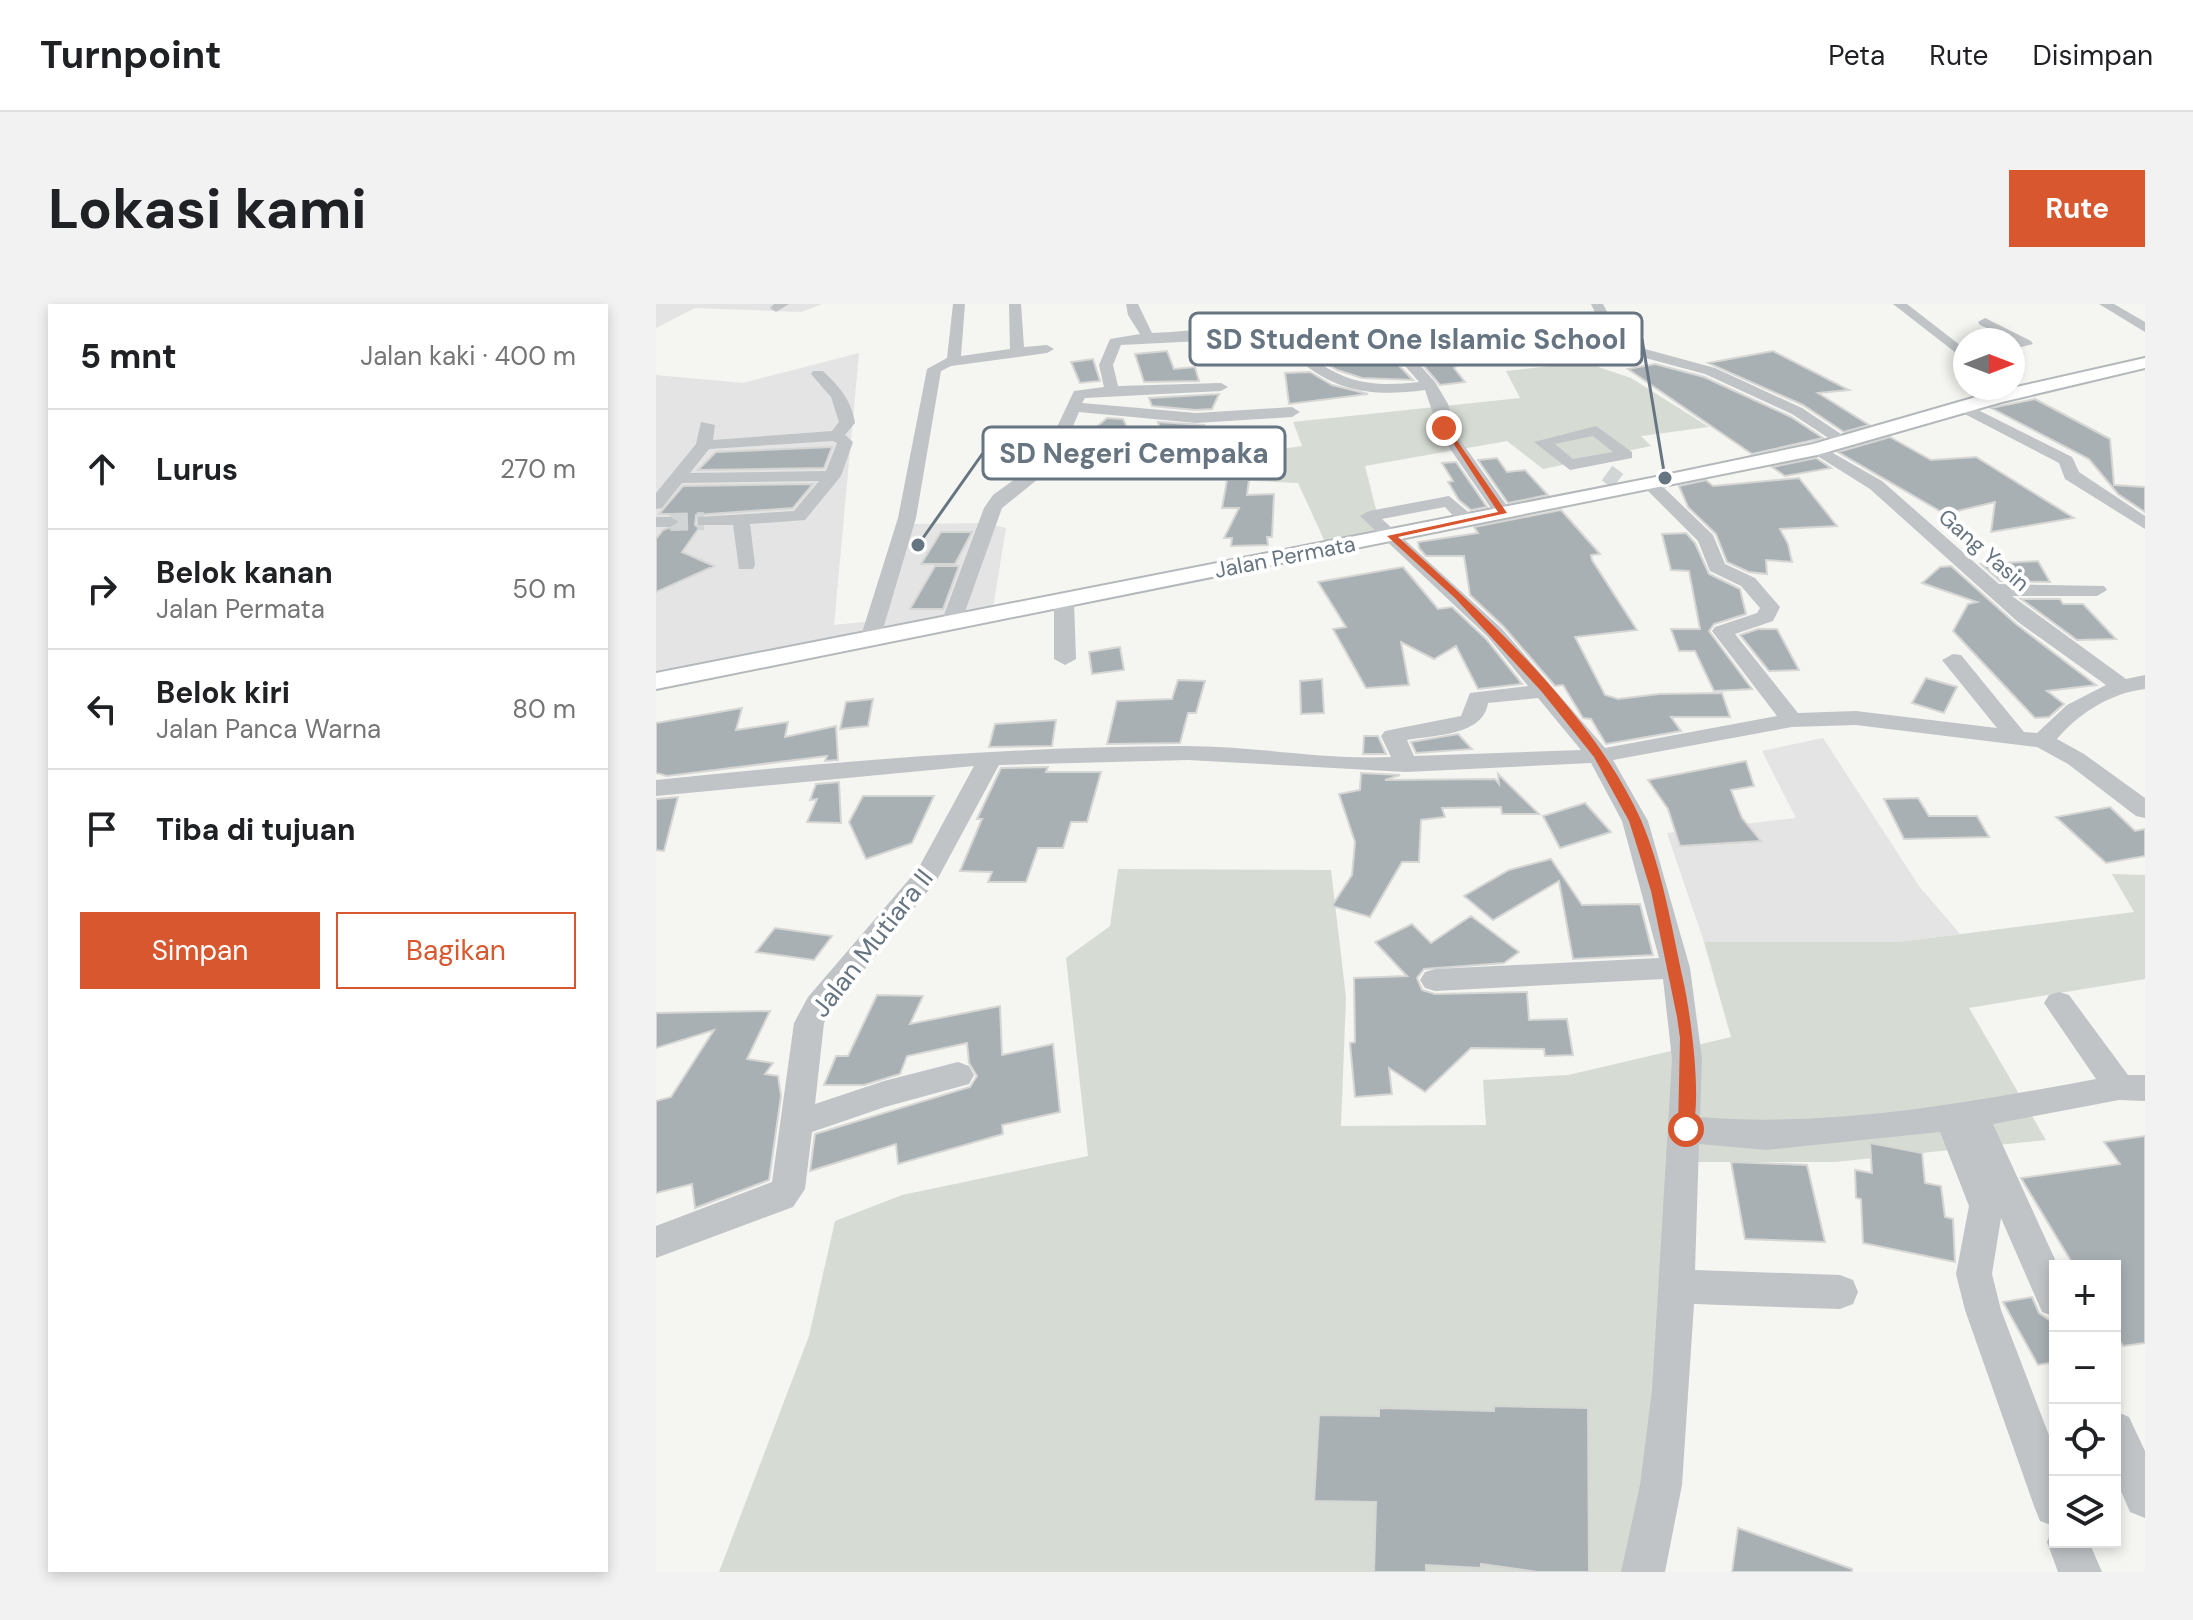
<!DOCTYPE html>
<html lang="id">
<meta charset="utf-8">
<style>
:root{--surface:#fff;--page:#f2f2f2;--text:#202124;--muted:#757577;--line:#e0e0e0;--accent:#d8572f}
body{margin:0;font-family:"DM Sans",sans-serif;background:var(--page);color:var(--text)}
.controls{position:absolute;right:24px;bottom:24px;display:grid;overflow:hidden;border-radius:0px;box-shadow:0 4px 12px #0003}
.controls button{width:72px;height:72px;display:grid;place-items:center;padding:0;border:0;border-bottom:2px solid var(--line);background:var(--surface);color:var(--text);font:40px sans-serif}
.compass{position:absolute;left:1297px;top:24px;width:72px;height:72px;border-radius:50%;background:var(--surface);box-shadow:0 4px 12px #0003;rotate:90deg}
.stop{position:absolute;width:24px;height:24px;margin:-18px;border:6px solid #d8572f;border-radius:50%;background:#fff}
.stop.end{background:#d8572f;border-color:#fff;box-shadow:0 2px 8px #0008}
.list{margin:0;padding:0;list-style:none}
h2{display:flex;justify-content:space-between;align-items:center;height:104px;margin:0;padding:0 32px;font-size:34px}
h2 small{font-size:26px;font-weight:400;color:var(--muted)}
.list li{display:grid;grid-template-columns:52px 1fr auto;gap:24px;align-items:center;box-sizing:border-box;height:120px;padding:0 32px;border-top:2px solid var(--line)}
.list b{display:block;font-size:30px;white-space:nowrap}
.list p{margin:0;font-size:26px;white-space:nowrap;color:var(--muted)}
.list em{font-size:26px;font-style:normal;color:var(--muted)}
.actions{display:flex;gap:16px;padding:24px 32px}
.actions a{flex:1;padding:18px 0;border:2px solid var(--accent);border-radius:0px;text-align:center;font-size:28px;color:var(--accent)}
.actions .main{background:var(--accent);color:#fff}
.icon{flex:none;width:44px;height:44px;fill:none;stroke:currentColor;stroke-width:2;stroke-linecap:round;stroke-linejoin:round}
.map{position:relative;flex:none;width:1489px;height:1268px;overflow:hidden;border-radius:0px}
header{display:flex;align-items:center;gap:48px;box-sizing:border-box;height:112px;padding:0 40px;background:var(--surface);border-bottom:2px solid var(--line)}
header strong{font-size:38px}
nav{display:flex;gap:44px;margin-inline-start:auto;font-size:28px}
.intro{display:flex;align-items:center;justify-content:space-between;box-sizing:border-box;height:192px;padding:0 48px}
h1{margin:0;font-size:56px}
.button{padding:20px 36px;border-radius:0px;background:var(--accent);color:#fff;font-size:28px;font-weight:700}
main{display:flex;gap:48px;padding:0 48px}
aside{flex:1;background:var(--surface);border-radius:0px;box-shadow:0 4px 12px #0003}
.map>svg:first-child{display:block}
</style>
<header>
<strong>Turnpoint</strong>
<nav><a>Peta</a><a>Rute</a><a>Disimpan</a></nav>
</header>
<div class="intro"><h1>Lokasi kami</h1><a class="button">Rute</a></div>
<main>
<aside>
<h2>5 mnt<small>Jalan kaki · 400 m</small></h2>
<ul class="list">
<li><svg class="icon" aria-label="ahead" viewBox="0 0 24 24"><path d="M12 20V5M6 11l6-6 6 6"/></svg><div><b>Lurus</b></div><em>270 m</em></li>
<li><svg class="icon" aria-label="right" viewBox="0 0 24 24"><path d="M7 20v-9h11M14 6l5 5-5 5"/></svg><div><b>Belok kanan</b><p>Jalan Permata</p></div><em>50 m</em></li>
<li><svg class="icon" aria-label="left" viewBox="0 0 24 24"><path d="M17 20v-9H6M10 6l-5 5 5 5"/></svg><div><b>Belok kiri</b><p>Jalan Panca Warna</p></div><em>80 m</em></li>
<li><svg class="icon" aria-label="arrive" viewBox="0 0 24 24"><path d="M6 21V4h12l-3 4 3 4H6"/></svg><div><b>Tiba di tujuan</b></div></li>
</ul>
<div class="actions"><a class="main">Simpan</a><a>Bagikan</a></div>
</aside>
<div class="map">
<svg width="1489" height="1268" viewBox="0 0 1489 1268">
<rect width="100%" height="100%" fill="#f5f5f2"/>
<path fill="#e3e4e3" d="M0,0H166L145,8L39,4L0,24Z
M203,49L178,321L226,316L254,220L328,219L350,224L336,310L0,379V71L87,79Z
M1167,434L1263,582L1304,630L1242,638H1048L1011,529L1140,514L1106,447Z"/>
<path fill="#d6dcd3" d="M928,58L975,74L1053,123L985,132L995,142L887,165L851,137L709,162L726,229L670,240L642,179L555,175L551,156L646,142L637,118L864,94L850,67Z
M462,565L675,566L690,693L685,822L830,821L827,776L912,771L1075,733L1048,638H1242L1478,608L1456,570L1489,571V675L1313,704L1390,836L1179,858H1027L1002,1268H63L153,1032L179,917L246,891L432,852L410,654L454,622Z"/>
<path fill="#a8b0b4" stroke="#d6d6d4" stroke-width="2" d="M721,39L757,76L706,74L681,66L660,53Z
M789,43L802,61L798,64L809,78L784,81L756,48Z
M511,47L518,65L539,63L543,77L488,78L479,50Z
M1117,47L1193,86L1162,89L1213,121L1188,128L1147,101L1052,59Z
M437,55L444,77L424,79L415,58Z
M999,60L1048,73L1135,113L1167,134L1096,150L972,65Z
M654,68L676,81L712,90L633,100L629,69Z
M563,90L556,105L540,106L496,102L493,94Z
M1379,95L1454,135L1458,181L1489,183V208L1462,190L1433,155L1335,104Z
M451,114L467,115L483,147L409,150Z
M502,118L548,121L541,145L511,146Z
M1234,133L1275,156L1320,153L1418,214L1335,228L1339,198L1289,210L1182,148Z
M176,143L168,164L42,166L60,148Z
M841,154L851,168L869,166L892,191L852,199L822,156Z
M1160,154L1175,164L1129,172L1116,163Z
M800,158L831,203L815,206L803,196L792,178L797,177L786,159Z
M1143,174L1181,222L1124,225L1132,240L1136,258L1110,256L1111,270L1093,268L1071,258L1060,230L1032,203L1023,182L1050,176L1057,182Z
M571,176H593L591,191L618,190L616,233H611L612,241L575,242L576,234H568L583,204H566Z
M157,180L137,204L40,211L39,221L43,224L26,248L58,262L0,288V235L7,226L26,219L20,210H3L27,182Z
M905,206L944,250L935,251L936,256L981,326L919,333L949,391L962,395L1003,390L1066,389L1074,413H1015L1025,427L950,440L935,415L927,414L907,381L899,382L848,323L814,291L808,252H770L763,244L762,238L822,229L818,223Z
M285,228H316L299,260H265Z
M1030,229L1039,239L1053,270L1084,285L1090,310L1058,320L1053,327L1096,385L1058,387L1039,347H1023L1015,325H1044L1033,267L1015,266L1006,230Z
M1382,257L1394,278L1344,277L1325,260Z
M279,262H303L287,305H254Z
M1295,262L1360,320L1440,381L1391,387L1408,400L1393,413L1379,414L1297,327L1312,300L1321,298L1266,279L1284,263Z
M747,263L782,305L796,303L830,335L866,380L822,385L800,342L778,355L745,338L753,381L710,384L677,325L690,323L662,278Z
M1365,295H1404L1407,300H1427L1460,335L1421,336Z
M1102,325H1121L1143,366L1113,367L1084,331Z
M464,343L468,366L436,370L433,348Z
M1270,374L1301,383L1288,409L1256,399Z
M666,375L668,409L645,410L644,377Z
M522,376L549,377L540,409H532L524,439L451,440L461,397L516,395Z
M217,395L212,422L184,425L190,398Z
M86,404L80,426L132,418L129,433L180,422L182,456L169,457L171,452L11,472L0,469V419Z
M400,416L396,442L333,443L339,420Z
M802,430L816,445L760,449L755,438Z
M708,432H722L730,450H707Z
M1090,457L1098,482L1075,486L1086,514L1105,537L1024,542L1012,505L992,476Z
M392,463L390,468H445L431,518H415L407,544H382L370,578H332L336,568L304,567L326,515H321L345,464Z
M705,469L744,471L729,476L839,475L843,480L842,470L883,510H846L845,503L786,504L789,513L765,516L763,558H746L714,613L676,602L696,571L699,538L683,490L704,486Z
M183,478L185,519L151,518L161,495L154,496L160,480Z
M207,492H278L256,539L210,555L193,518Z
M22,493L8,547L0,546V495Z
M1262,494L1273,512H1321L1333,533L1248,535L1228,495Z
M929,499L955,528L904,544L887,512Z
M1454,503L1479,527L1489,525V552L1450,559L1400,513Z
M895,555L926,601L984,600L997,651L917,655L903,577L837,616L808,592L853,566Z
M815,612L863,648L848,659L768,665L761,674L766,686L779,690L871,688L873,716L911,715L917,751L889,752L888,745L815,744L769,788L733,764L736,790L699,793L694,739L699,738L698,674L751,672L719,638L756,620L775,639Z
M119,624L176,632L158,656L100,648Z
M221,691L267,692L254,720L344,702L346,751L397,740L404,808L346,821L347,830L242,860L240,840L154,867L159,830L314,783L321,772L313,759L311,739L251,752L244,770L208,781H168L180,752H192Z
M114,707L91,755L117,759L109,770L122,772L125,792L113,876L39,904L36,880L0,889V797L15,793L58,726L0,744V709Z
M1489,832V1039L1467,1042L1459,1029V962H1418L1365,874L1464,860L1448,838Z
M1214,839L1266,849L1269,879L1285,882L1289,913L1297,915L1299,958L1207,939L1205,895L1200,894L1199,866L1216,869Z
M1075,858L1151,861L1169,938L1089,935Z
M1376,993L1383,1009L1399,1020V1058L1382,1061L1347,998Z
M838,1102L932,1104L933,1268H882L825,1260V1264L770,1261V1268H718L720,1198L658,1197L663,1111L723,1112V1104L838,1107Z
M1082,1224L1196,1265V1268H1076Z"/>
<g fill="none" stroke-linecap="round" stroke-linejoin="round">
<path stroke="#d1d5d6" stroke-width="18" stroke-dasharray="18 9" stroke-linecap="butt" d="M951,169L962,177
M14,218L48,217"/>
<g stroke="#b4b8bb" stroke-width="4">
<path id="major" d="M1489,54V64L1346,98L1161,151L0,385V369L995,174L1157,140L1334,89Z"/>
</g>
<path fill="#c0c4c7" fill-rule="evenodd" d="M118,0H133L120,8L114,4Z
M297,0H309L305,52L354,45L353,0H365L368,43L391,41L398,45L391,49L295,62L285,67L260,214L224,335L221,339H207L204,335L242,214L271,65L291,54Z
M470,0H482L496,29C531,28 586,19 619,29C633,33 643,43 654,52C689,80 720,83 763,78L736,47L705,21L717,18L746,41L779,78L792,100L800,130L856,209L853,213H841L784,130L769,86C723,92 687,90 649,61C635,51 623,39 606,34L465,41L457,61L462,82L565,79L572,83L565,87L429,94L426,99L540,109L636,103L644,108L636,113L540,119L423,108L404,153L593,147L601,152L593,157L397,163L346,204L305,319L295,325L288,323L285,319L328,204L337,191L386,155L418,87L448,83L443,61L454,35L484,30L472,11Z
M935,0H947L967,39L1059,64L1146,104L1197,138L1183,141L1136,110L1049,70L956,45Z
M1237,0H1251L1309,45V56Z
M1443,0H1458L1489,18V28Z
M1329,14L1375,37L1377,40L1357,45V36L1324,21L1322,18Z
M157,67H167C183,82 196,97 199,119L189,131L197,138L185,172L149,216L94,220L99,261L97,265H83L77,221H42V213L138,207L163,177L26,179L6,204L0,205V189L40,140L45,118L59,121L57,136L176,127L183,118L175,93L155,70ZM177,137L181,139L170,167L34,169L53,145Z
M1306,98L1416,153L1423,168L1489,212V225L1409,175L1403,159L1301,106L1298,103Z
M940,122L976,148V154L914,166L878,138ZM937,132L957,148L917,155L899,140Z
M1161,140L1226,177L1343,280L1448,282L1451,286L1441,292H1356L1470,375L1489,371V385C1455,389 1423,409 1401,435L1428,450L1489,494V514L1480,512L1412,460L1381,443L1200,421L1136,423L957,456L992,517L1034,664L1046,755L1044,813C1176,824 1310,799 1440,775L1388,699L1393,691L1403,688L1413,691L1472,771H1489V797L1463,796L1337,820L1402,962H1399V1013L1386,1008L1345,914L1336,970L1345,1006L1399,1147V1238H1433L1446,1268H1402L1391,1238L1398,1222L1384,1217L1378,1202L1309,1006L1300,970L1313,902L1284,828L1110,846L1043,840L1039,966L1184,971L1197,976L1202,988L1197,1000L1184,1005L1038,1000L1026,1181L1009,1268H965L984,1181L996,1086L1016,755L1007,675L779,687L769,684L764,676L769,668L779,665L1003,654L966,517L935,459L750,468L532,456L343,461L281,576L174,708L168,719L159,800L228,777L302,758L313,762L318,771L313,780L229,803L156,828L149,885L137,903L0,954V922L116,878L138,719L152,693L262,565L318,462L0,492V476C174,458 347,443 522,442C593,441 664,456 735,453L725,432L729,427L805,412L814,389L872,382L832,333L704,212L713,207L793,192L817,212V220H805L789,203L726,215L846,325L949,444L1121,412L1056,327L1059,323L1101,309L1104,304L1085,282L1054,267L1042,237L986,181L995,176L1001,177L1057,231L1069,260L1099,274L1124,303L1117,317L1079,330L1142,409L1200,407L1341,424L1286,356L1297,350L1305,351L1368,428L1381,429L1411,401L1450,381L1362,318L1214,185L1155,148V142ZM882,394L925,446L758,452L751,436C778,431 827,432 832,399Z
M0,213H14L23,218L14,223H0Z
M408,292L418,298L420,355L409,361L398,355V298Z
M1459,1107L1473,1113L1489,1147V1214L1474,1208L1459,1173Z"/>
<use href="#major" fill="#fff" fill-rule="evenodd"/>
</g>
<path fill="#d8572f" d="M786,122H791L851,209L742,233C829,311 936,408 985,516C1007,567 1016,626 1028,680C1035,713 1047,800 1035,830H1024L1022,825L1024,734L1021,713L995,587L973,517L938,453L886,388L799,294L731,232L842,208Z"/>
<g text-anchor="middle" dominant-baseline="central" stroke-width="8" stroke-linejoin="round" paint-order="stroke">
<g font-size="22" fill="#667581" stroke="#fff">
<text transform="translate(1328 246) rotate(41)">Gang Yasin</text>
<text transform="translate(629 253) rotate(-11)">Jalan Permata</text>
</g>
<g font-size="26" fill="#667581" stroke="#fff">
<text transform="translate(216 639) rotate(-52)">Jalan Mutiara II</text>
</g>
</g>
<path fill="none" stroke="#667581" stroke-width="3" d="M1009 174L986 35M262 241L327 149"/>
<g fill="#667581" stroke="#fff" stroke-width="3">
<circle cx="1009" cy="174" r="8"/>
<circle cx="262" cy="241" r="8"/>
</g>
<g fill="#fff" stroke="#667581" stroke-width="3">
<rect x="534" y="9" width="452" height="52" rx="8"/>
<rect x="327" y="123" width="302" height="52" rx="8"/>
</g>
<g font-size="28" text-anchor="middle" font-weight="bold" fill="#667581">
<text x="760" y="45">SD Student One Islamic School</text>
<text x="478" y="159">SD Negeri Cempaka</text>
</g>
</svg>
<div class="controls">
<button>+</button>
<button>−</button>
<button><svg class="icon" aria-label="locate" viewBox="0 0 24 24"><circle cx="12" cy="12" r="6"/><path d="M12 2v4M12 18v4M2 12h4M18 12h4"/></svg></button>
<button><svg class="icon" aria-label="layers" viewBox="0 0 24 24"><path d="M12 4l9 5-9 5-9-5zM3 14l9 5 9-5"/></svg></button>
</div>
<svg class="compass" viewBox="-18 -18 36 36"><path d="M0-13l5 13h-10z" fill="#e53935"/><path d="M0 13l5-13h-10z" fill="#757577"/></svg>
<div class="stop" style="left:1030px;top:825px"></div>
<div class="stop end" style="left:788px;top:124px"></div>
</div>
</main>
